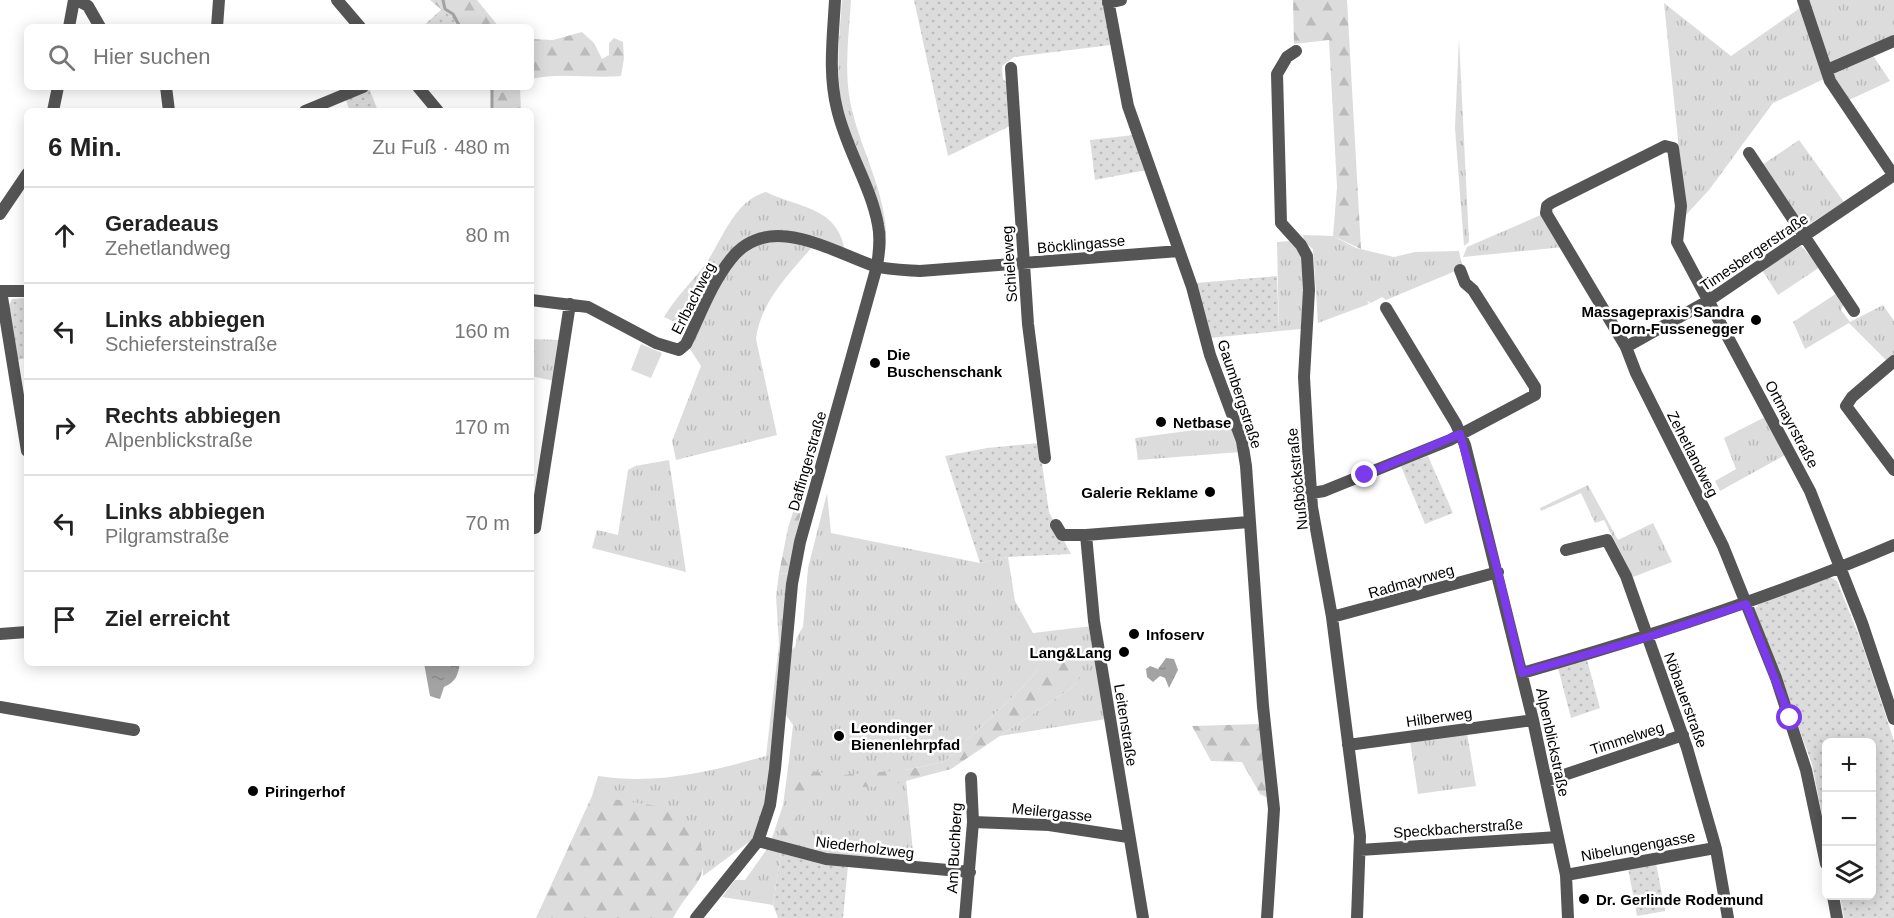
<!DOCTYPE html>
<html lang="de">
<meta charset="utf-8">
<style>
:root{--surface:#fff;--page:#f6f6f6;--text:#222;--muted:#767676;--line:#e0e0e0}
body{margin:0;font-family:Arial,sans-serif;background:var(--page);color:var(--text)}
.controls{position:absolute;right:18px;bottom:18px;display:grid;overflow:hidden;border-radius:9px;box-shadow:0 3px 15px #0003}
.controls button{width:54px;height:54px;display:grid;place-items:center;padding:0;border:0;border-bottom:2px solid var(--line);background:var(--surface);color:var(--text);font:30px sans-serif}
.stop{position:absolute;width:18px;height:18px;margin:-14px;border:4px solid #7c3aed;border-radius:50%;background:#fff}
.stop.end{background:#7c3aed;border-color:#fff;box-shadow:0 2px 6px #0008}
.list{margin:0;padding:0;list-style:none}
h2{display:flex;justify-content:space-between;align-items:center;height:78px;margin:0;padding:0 24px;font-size:26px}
h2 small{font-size:20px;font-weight:400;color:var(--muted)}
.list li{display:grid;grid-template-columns:39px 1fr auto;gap:18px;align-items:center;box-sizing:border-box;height:96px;padding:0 24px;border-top:2px solid var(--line)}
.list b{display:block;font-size:22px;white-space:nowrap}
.list p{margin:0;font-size:20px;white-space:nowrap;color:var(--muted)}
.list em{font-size:20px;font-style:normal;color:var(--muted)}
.icon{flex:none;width:33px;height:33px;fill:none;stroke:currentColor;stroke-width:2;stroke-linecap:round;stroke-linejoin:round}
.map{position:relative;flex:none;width:1894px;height:918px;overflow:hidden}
.search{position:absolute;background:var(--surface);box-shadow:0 3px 15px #0003;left:24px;top:24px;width:510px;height:66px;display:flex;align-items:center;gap:15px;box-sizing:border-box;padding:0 21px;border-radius:9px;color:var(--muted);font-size:22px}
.panel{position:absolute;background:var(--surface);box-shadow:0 3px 15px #0003;left:24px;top:108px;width:510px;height:558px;border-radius:9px}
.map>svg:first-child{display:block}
</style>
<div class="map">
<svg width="1894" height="918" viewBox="0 0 1894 918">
<defs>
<pattern id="grass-tufts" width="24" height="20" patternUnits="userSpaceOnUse" patternTransform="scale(1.5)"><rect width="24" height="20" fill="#dcdcdc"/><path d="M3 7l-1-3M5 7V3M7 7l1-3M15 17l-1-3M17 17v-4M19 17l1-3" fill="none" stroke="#bbb"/></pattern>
<pattern id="forest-firs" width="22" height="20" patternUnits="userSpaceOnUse" patternTransform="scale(1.5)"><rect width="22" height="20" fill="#dcdcdc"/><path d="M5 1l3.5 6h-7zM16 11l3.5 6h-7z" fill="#bbb"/></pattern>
<pattern id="garden-dots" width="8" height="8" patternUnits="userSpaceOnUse" patternTransform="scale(1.5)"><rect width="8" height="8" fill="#dcdcdc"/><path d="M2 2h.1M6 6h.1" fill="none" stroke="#bbb" stroke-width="1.8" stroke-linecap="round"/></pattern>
<pattern id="water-ripples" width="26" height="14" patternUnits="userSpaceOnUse" patternTransform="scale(1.5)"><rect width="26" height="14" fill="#a3a3a3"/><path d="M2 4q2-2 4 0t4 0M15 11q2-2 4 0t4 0" fill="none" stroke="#8b8b8b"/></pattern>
</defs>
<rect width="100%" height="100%" fill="#fff"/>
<path fill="url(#grass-tufts)" d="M842,0H851C849,34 844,67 850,101C860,154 897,208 883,262C889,207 860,173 846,123C834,82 839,42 842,0Z
M1807,0H1894V38L1830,64Z
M1664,3L1731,56L1800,8L1824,79L1773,103L1709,190L1684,217V198Z
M1459,38L1469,242L1464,246L1455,128Z
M1872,54L1890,81L1849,100L1833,76L1834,72Z
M1799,140L1844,202L1808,225L1802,223L1762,165Z
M766,192C801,209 836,206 845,250L799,234L751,239L689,329L664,317C675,298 691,283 704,266C722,242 733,201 766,192Z
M1543,214L1563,247L1463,257L1467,247Z
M1303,235L1333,236L1356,248L1394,257L1415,252L1459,251L1462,265L1453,272L1386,300L1382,297L1371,303L1367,301L1369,304L1318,323L1313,249L1304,242Z
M780,239L813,246C790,273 760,302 756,339L777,435L676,460L672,441L701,366L690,349V343L726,270L751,247Z
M1290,241L1302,252L1305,272L1301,329L1279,331L1277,242Z
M1801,246L1820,267L1778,295L1762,270Z
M1837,293L1844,303L1841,310L1850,322L1883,305L1894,321V355L1887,361L1849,323L1805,349L1793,322Z
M531,339L559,340L554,381L531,376Z
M1765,417L1785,455L1720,491L1715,481L1736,469L1724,438Z
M1232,425L1240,452L1138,460L1135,438Z
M669,460L686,572L592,548L597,530L618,535L628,470L635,466Z
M1588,485L1618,540L1653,523L1672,562L1633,577L1604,520L1595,523L1581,493L1541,511L1540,508Z
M827,493L831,533L980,563L1008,557L1015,601L1033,633L1092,626L1106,719L1000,736L1071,688L1082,676L1039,668L1025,685L944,762L905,770L914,862L826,856L771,841L783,805L789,760L793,725L786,715L791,650L795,647L797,637L803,627L808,568Z
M779,573L789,574L771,777L764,812L753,839L703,876L702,847L592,796L598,776C657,785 709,772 766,756L779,644L776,596Z
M1467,733L1476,786L1418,794L1410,741Z
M767,849L781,852L773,905L722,897L735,880H745Z"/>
<path fill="url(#forest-firs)" d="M430,0H477L499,27H462Z
M1293,0H1347L1361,249L1333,236L1337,187L1329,40L1294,44Z
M582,32L594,43L602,59L609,55V43L614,38L623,42L624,58L621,76C591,79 561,72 531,79V39L553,40Z
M490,87H520L521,111H494Z
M815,443L820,444L802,506L789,574L779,573L788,528Z
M1058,657L1071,658L1082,665V676L1071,688L951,769L887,786L860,787L822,780L808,786L800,798L796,825L790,836L780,835L790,810L796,773L802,770L842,775L905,770L944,762L1025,685L1039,668Z
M1260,724L1268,798L1260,794L1242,762L1211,761L1192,726Z
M592,796L671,808L698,829C711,886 698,874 673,918H536Z"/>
<path fill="url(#garden-dots)" d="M914,0H1103L1111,45L1014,57L1002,66L1003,79L1008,84L1012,125L948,156Z
M442,9L462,27H422Z
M369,88L378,111H350L345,98Z
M1134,135L1146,170L1095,180L1090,140Z
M1277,276L1279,331L1210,338L1196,283Z
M27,298V358L17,360L8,307L12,299Z
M1039,443L1049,512L1071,554L1008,557L980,563L945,456L987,448Z
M1428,456L1453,513L1425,524L1401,466Z
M1830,577L1837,581L1861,641L1894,741V918H1844L1840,896H1872V742H1826V834L1812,764L1755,609L1759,604Z
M1587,660L1600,708L1571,718L1558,668Z
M781,852L848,866L843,918H778L773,905Z
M1656,863L1665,911L1637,916L1628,868Z"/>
<path fill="#dcdcdc" d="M641,344L662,353L651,378L631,370Z"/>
<path fill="url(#water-ripples)" d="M1166,658L1174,659L1178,670L1169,688L1165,678L1160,676L1153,682L1147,677L1146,669L1150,666L1158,669Z
M424,663H460C458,675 456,682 444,687L440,699L430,696Z"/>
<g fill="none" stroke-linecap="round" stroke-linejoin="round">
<path stroke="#a3a3a3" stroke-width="3" d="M443,0L445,9L453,14L460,27
M492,87V111"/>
<path stroke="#555" stroke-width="12" d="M77,0L88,6L100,27
M337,0L360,27
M1108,0L1128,106L1192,287L1210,355L1242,441L1246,466L1263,706L1274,809L1267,918
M1803,0L1830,81L1894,176
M1108,3L1121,0
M69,27L74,0
M217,27L219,0
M1296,51L1287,57L1277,74L1281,223L1301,245L1307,256L1309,290L1304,377L1308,447L1312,507L1332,617L1360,836L1357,918
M1011,68L1028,324L1045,458
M1827,70L1894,41
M166,87L169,111
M418,87L438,111
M53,111L58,87
M305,111L363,87
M1749,153L1854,311
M0,214L27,174
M0,291H27
M1,291L27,451
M531,300L588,307L656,343L679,350L686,344C700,316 711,284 731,259C768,211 831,251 874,266C889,270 905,270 920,271L1179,251
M1386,308L1456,424L1465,445L1533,720L1566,875L1568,918
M1626,347L1708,301L1894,175
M1894,361L1852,397L1846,406L1894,470
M1312,493L1324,491L1450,440L1535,395V387L1473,290L1465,283L1460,270
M1056,525L1062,535H1086L1249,522
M535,528L570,304
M1086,535L1094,621L1143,918
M1566,550L1607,540L1626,576L1687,748L1716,849L1728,918
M1332,617L1498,572
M0,634L27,632
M1522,673C1649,637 1773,597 1894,545
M0,707L134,730
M1348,745L1533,720
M1546,781L1683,735
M973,822L1049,825L1128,837
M758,841L826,859L970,872
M1360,850L1558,837
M1826,864L1806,770L1776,678L1723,546L1636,373L1626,347L1546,213L1547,206L1551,203L1665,146L1673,148L1681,206L1677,242L1810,491L1862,623L1894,719
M1566,875L1715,848
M1833,896L1837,918
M696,918L758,841L770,805L775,769L792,584L800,542L877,266C879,253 881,239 878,225C871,186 846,149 837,109C828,73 833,37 835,0
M965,918L973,822L971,778"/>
</g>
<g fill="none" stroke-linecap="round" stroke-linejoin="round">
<path stroke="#7c3aed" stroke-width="8" d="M1365,475L1460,434L1498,572L1522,673L1648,637L1746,604L1790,718"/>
</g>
<g fill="#000" stroke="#fff" stroke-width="2">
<circle cx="1756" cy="320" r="6"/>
<circle cx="875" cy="363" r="6"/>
<circle cx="1161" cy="422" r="6"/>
<circle cx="1210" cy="492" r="6"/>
<circle cx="1134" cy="634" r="6"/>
<circle cx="1124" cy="652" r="6"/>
<circle cx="839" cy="736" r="6"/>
<circle cx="253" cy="791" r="6"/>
<circle cx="1584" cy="899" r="6"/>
</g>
<g text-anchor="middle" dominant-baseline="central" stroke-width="5" stroke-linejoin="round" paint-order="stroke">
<g font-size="15" fill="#000" stroke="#fff">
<text transform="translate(1081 244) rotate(-5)">Böcklingasse</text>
<text transform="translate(1754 252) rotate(-34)">Timesbergerstraße</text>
<text transform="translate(1009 264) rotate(-94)">Schieleweg</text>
<text transform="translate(693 298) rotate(-63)">Erlbachweg</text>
<text transform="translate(1240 394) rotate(72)">Gaumbergstraße</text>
<text transform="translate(1792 424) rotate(62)">Ortmayrstraße</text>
<text transform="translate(1693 454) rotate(63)">Zehetlandweg</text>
<text transform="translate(807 461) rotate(-74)">Daffingerstraße</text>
<text transform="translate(1297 479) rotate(-96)">Nußböckstraße</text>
<text transform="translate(1411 581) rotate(-16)">Radmayrweg</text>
<text transform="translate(1686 700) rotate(70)">Nöbauerstraße</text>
<text transform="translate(1439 717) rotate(-8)">Hilberweg</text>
<text transform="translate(1126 725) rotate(81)">Leitenstraße</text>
<text transform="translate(1627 738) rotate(-18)">Timmelweg</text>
<text transform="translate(1553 742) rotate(78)">Alpenblickstraße</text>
<text transform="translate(1052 812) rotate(6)">Meilergasse</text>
<text transform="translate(1458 828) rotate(-4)">Speckbacherstraße</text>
<text transform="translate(1638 846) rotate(-10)">Nibelungengasse</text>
<text transform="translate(865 847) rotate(7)">Niederholzweg</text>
<text transform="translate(954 848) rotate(-87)">Am Buchberg</text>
</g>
<g font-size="15" font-weight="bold" fill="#000" stroke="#fff" text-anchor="start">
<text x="1744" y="311" text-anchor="end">Massagepraxis Sandra<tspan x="1744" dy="17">Dorn-Fussenegger</tspan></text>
<text x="887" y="354">Die<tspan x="887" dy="17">Buschenschank</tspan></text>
<text x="1173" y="422">Netbase</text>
<text x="1198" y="492" text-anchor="end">Galerie Reklame</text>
<text x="1146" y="634">Infoserv</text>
<text x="1112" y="652" text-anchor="end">Lang&amp;Lang</text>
<text x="851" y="727">Leondinger<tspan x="851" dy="17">Bienenlehrpfad</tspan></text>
<text x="265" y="791">Piringerhof</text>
<text x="1596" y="899">Dr. Gerlinde Rodemund</text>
</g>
</g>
</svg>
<div class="controls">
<button>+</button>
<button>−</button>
<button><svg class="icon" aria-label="layers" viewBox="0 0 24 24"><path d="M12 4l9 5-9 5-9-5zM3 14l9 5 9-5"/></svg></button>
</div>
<div class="stop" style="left:1790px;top:718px"></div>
<div class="stop end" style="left:1365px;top:475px"></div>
<div class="search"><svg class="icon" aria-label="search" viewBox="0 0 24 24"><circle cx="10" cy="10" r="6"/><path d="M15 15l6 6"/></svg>Hier suchen</div>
<section class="panel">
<h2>6 Min.<small>Zu Fuß · 480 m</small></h2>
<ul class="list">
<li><svg class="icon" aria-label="ahead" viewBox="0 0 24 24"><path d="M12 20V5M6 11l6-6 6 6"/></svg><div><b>Geradeaus</b><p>Zehetlandweg</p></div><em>80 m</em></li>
<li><svg class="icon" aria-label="left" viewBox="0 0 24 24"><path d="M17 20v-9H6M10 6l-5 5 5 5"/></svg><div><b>Links abbiegen</b><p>Schiefersteinstraße</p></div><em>160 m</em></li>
<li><svg class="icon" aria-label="right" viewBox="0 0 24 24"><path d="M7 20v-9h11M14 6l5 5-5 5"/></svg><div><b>Rechts abbiegen</b><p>Alpenblickstraße</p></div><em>170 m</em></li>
<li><svg class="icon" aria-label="left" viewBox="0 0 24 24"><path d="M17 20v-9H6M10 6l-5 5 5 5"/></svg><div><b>Links abbiegen</b><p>Pilgramstraße</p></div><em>70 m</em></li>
<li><svg class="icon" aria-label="arrive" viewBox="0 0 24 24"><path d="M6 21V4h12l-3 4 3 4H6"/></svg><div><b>Ziel erreicht</b></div></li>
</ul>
</section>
</div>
